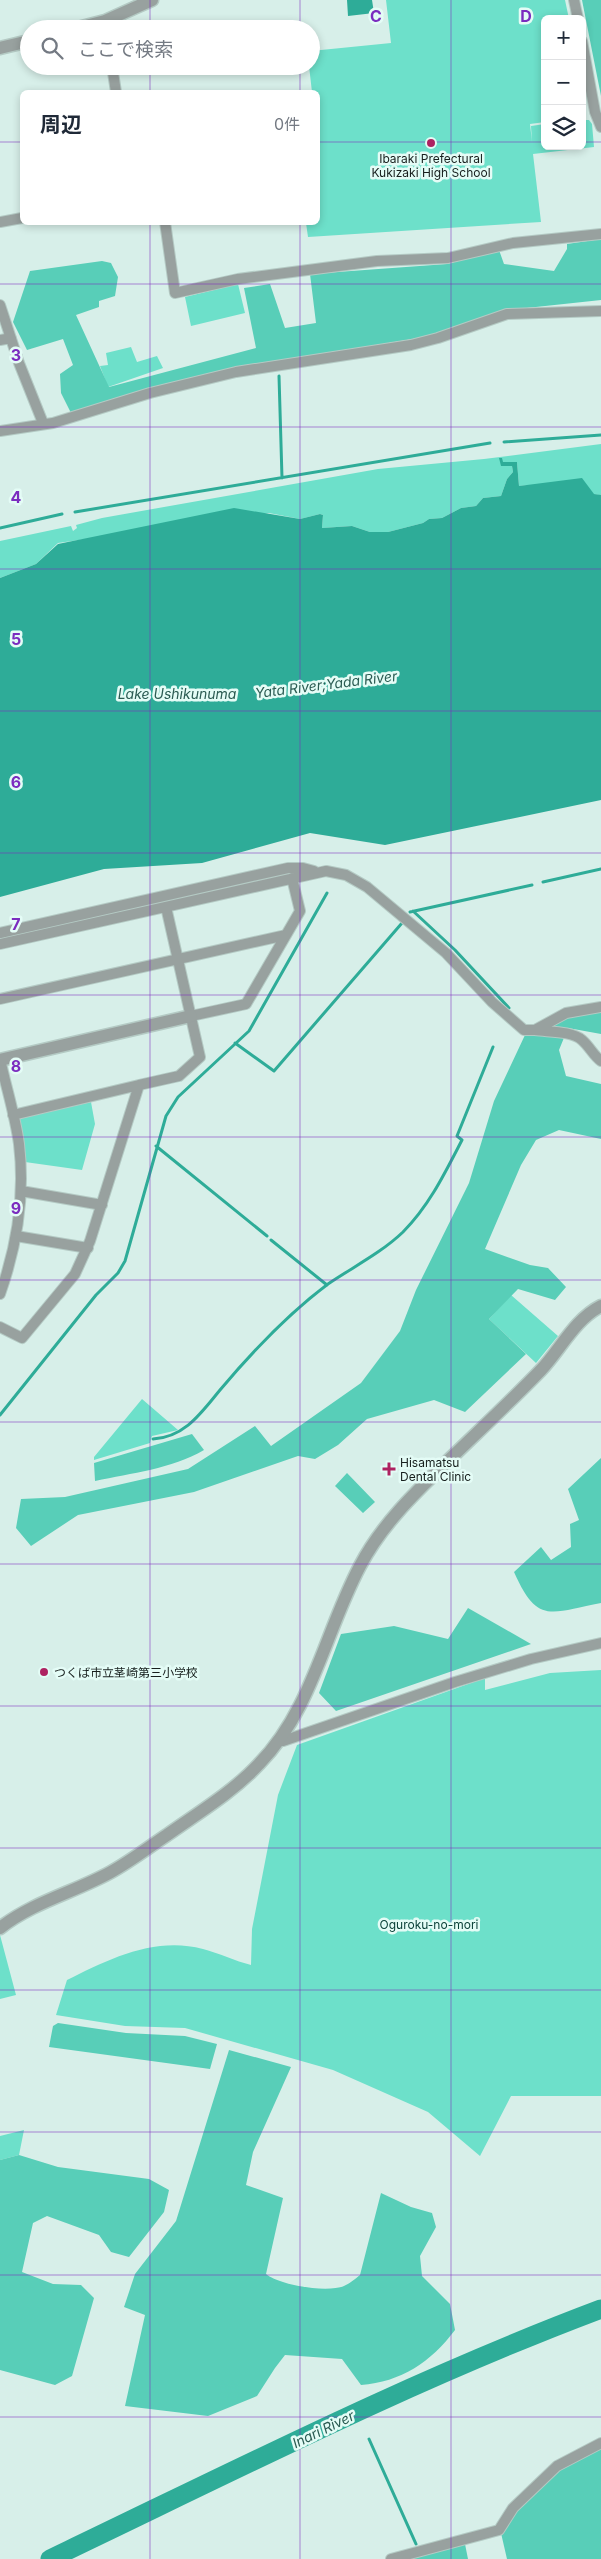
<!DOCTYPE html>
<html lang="ja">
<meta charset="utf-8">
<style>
:root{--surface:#fff;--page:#f6f6f7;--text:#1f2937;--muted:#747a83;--line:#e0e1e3}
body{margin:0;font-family:Inter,"Noto Sans JP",sans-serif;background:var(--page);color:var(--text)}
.controls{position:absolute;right:15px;top:15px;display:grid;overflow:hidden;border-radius:8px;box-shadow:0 2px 8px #0003}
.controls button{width:45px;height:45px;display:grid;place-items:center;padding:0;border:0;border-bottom:1px solid var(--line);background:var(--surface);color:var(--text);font:25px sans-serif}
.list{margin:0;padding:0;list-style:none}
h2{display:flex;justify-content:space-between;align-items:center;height:65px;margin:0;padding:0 20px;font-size:21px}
h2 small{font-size:16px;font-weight:400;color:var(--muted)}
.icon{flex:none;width:28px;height:28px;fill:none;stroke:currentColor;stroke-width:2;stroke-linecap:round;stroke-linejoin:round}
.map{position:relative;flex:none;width:601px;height:2559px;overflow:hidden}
.search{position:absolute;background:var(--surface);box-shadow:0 2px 8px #0003;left:20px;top:20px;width:300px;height:55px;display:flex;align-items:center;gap:12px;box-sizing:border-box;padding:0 18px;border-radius:28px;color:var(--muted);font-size:19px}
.panel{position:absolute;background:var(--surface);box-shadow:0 2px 8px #0003;left:20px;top:90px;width:300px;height:135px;border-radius:8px}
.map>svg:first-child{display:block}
</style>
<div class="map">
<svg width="601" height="2559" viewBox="0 0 601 2559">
<rect width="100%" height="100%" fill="#d7efe9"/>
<path fill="#6de0ca" d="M386,0H565L569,19H545V122L530,124L532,142L531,126L545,124V146H582V120H589L592,124L594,147L533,154L541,222L308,237L306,223L318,222V156H320L318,92H312L309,66H311V51L391,43Z
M238,284L245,313L191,326L185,297Z
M131,347L137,362L157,356L163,368L108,387L100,366L108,365L106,353Z
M601,444V495H599L532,485L519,486L517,462H503L501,466H512L513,472L507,479L501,496L483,498L476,506L461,508L442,518L429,519L423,523L388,532H370L352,526L322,528L323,515L320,514L300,519L269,513L58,543L36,564L0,578V541L71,526L73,531L77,528L76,525L102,518L378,469L484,459Z
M91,1102L95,1124L82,1170L25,1162L19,1121L21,1118Z
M511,1295L558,1336L536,1363L489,1319Z
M142,1399L178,1430L152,1436L150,1443L94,1460V1457Z
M601,1670V2096H511L480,2156L428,2112L333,2070L185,2028L125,2026L56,2015L67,1980C109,1959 155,1936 203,1949C219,1953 235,1961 251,1965L252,1929L278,1795L297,1745L485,1678V1690L550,1673Z
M0,1935L16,1995L0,1999Z
M24,2130L19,2155L0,2160V2136Z"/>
<path fill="#58ceb8" d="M582,0H601V96Z
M601,239V300L507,310L437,335L238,368L71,413L61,393L60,374L73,365L63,339L27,350L13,322L30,271L102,261L111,263L118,277L115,296L99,301V307L76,315L109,387L256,348L244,288L270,284L285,328L316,323L310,274L447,264L499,250L504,264L554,271L567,249V244Z
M601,1012V1034L568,1028L559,1050L566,1076L601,1084V1139L559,1130L536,1140L521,1165L485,1249L530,1265L548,1268L566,1287L555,1300L518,1289L489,1319L526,1354L465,1412L434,1400L367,1419L338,1445L315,1459L298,1456L194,1492L78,1515L31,1546L16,1528L21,1499L65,1497L188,1469L255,1426L271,1446L361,1383L400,1331L416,1290L469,1183L494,1101L525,1035L567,1017Z
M192,1434L204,1450C171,1469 132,1473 95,1481L94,1463Z
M601,1458V1603C551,1612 538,1626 514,1572L541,1547L551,1560L571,1547L570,1524L579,1520L568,1489Z
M347,1473L375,1502L363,1513L335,1486Z
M468,1608L531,1644L336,1711L319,1693L341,1634L394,1626L448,1639Z
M58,2023L126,2033L185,2036L217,2044L210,2069L49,2047L53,2026Z
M229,2050L291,2067L253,2152L246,2185L283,2198L266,2274C279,2285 326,2293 344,2286C349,2284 355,2279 360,2275L381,2193L411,2207L432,2213L436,2227L420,2256L422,2276L450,2304L455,2330C431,2362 401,2382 361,2385L342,2359L285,2355L275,2368L257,2396L208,2416L125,2406L145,2315L124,2307L135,2274L176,2221Z
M19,2155L58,2167L149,2179L169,2190L164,2212L129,2257L111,2252L99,2235L47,2216L33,2223L22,2272L53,2284L81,2285L94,2298L72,2376L55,2385L0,2370V2160Z
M601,2446V2559H507L501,2533L515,2513L562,2468Z
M465,2544L468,2559H410Z"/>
<path fill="#2eac98" d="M347,0H372L374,13L348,16Z
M499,458H502L503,462H517L519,486L582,478L594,494L601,495V800L385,845L310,833L202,863L104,869L0,897V578L36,564L58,544L234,508L300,519L320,514L323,515L322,528L352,526L370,532H388L423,523L429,519L442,518L461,508L476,506L483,498L501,496L507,479L513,472L512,466H501Z"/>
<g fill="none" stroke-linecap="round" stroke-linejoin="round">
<path stroke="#2eac98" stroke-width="3" d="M279,376L282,478
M504,442L601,435
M75,512L490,443
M0,528L62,514
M543,882L601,869
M413,911L455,950L509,1008
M410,912L532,885
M235,1043L274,1071L402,923
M156,1146L267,1236
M271,1240L327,1285
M0,1415L96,1295L118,1273L125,1261L166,1116L178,1097L249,1031L327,893
M153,1439C185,1437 201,1413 220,1390C252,1352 288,1314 328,1284C353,1267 381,1253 403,1232C429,1206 445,1173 462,1140L457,1136L493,1047
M369,2439L416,2544"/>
<path stroke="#2eac98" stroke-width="19" d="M50,2559C232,2472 412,2380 601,2309"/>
<g stroke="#b4cac4" stroke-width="12">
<path id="minor" d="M574,0L578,19
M582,41L595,112L601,127
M112,66L116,92
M0,222L22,218
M165,222L175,293L238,279L377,261L448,258L513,243L601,234
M0,305L19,363L43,423
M0,340L11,338
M0,431L53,423L150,393L236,372L411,345L438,338L507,314L601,311
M0,933L288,868H303L314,871
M0,944L326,871L346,875L367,887L446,953L492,1002L524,1030H535L566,1013L601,1007
M0,999L286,935
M191,1016L246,1004L300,911L292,878
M535,1030C549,1032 572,1031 582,1040C590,1047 593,1055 601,1061
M0,1059C6,1087 15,1115 19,1144C25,1195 17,1246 0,1294
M13,1115L139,1085
M21,1191L102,1205
M16,1236L88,1248
M0,1327L22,1338L75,1274L90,1241L139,1085L179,1076L200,1057L166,907
M283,1741L455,1682L531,1659L601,1643
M391,2559L499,2530L513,2508L557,2466L601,2443"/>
</g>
<g stroke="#b4cac4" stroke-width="15">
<path id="tertiary" d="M74,29L105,21L152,0
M0,48L29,41
M0,1060L191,1016
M0,1928C33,1902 75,1892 111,1872C131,1861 149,1847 167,1835C198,1813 233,1792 259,1764C312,1710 325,1632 360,1566C383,1522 419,1489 454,1455C483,1427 513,1399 541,1370C560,1350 575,1319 601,1306"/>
</g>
<use href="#minor" stroke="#98a19f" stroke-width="10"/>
<use href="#tertiary" stroke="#98a19f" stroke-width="12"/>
</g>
<path fill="none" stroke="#7b2cbf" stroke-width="1" stroke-opacity="0.55" d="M150,0V29M300,0V29M451,0V2559M150,66V92M300,66V92M0,142H22M318,142H545M582,142H601M150,222V2559M300,222V2559M0,284H601M0,427H601M0,569H601M0,711H601M0,853H601M0,995H601M0,1137H601M0,1280H601M0,1422H601M0,1564H601M0,1706H601M0,1848H601M0,1990H601M0,2132H601M0,2275H601M0,2417H601"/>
<g fill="#ae2261" stroke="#e4fcf6" stroke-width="2">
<circle cx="431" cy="143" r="5"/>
<path d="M386.5 1461.5h5v5h5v5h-5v5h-5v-5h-5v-5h5z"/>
<circle cx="44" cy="1672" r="5"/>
</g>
<g text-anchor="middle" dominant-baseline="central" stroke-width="5" stroke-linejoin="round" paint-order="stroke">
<g font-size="12" fill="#171f1d" stroke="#e4fcf6" text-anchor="start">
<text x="431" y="158" text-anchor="middle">Ibaraki Prefectural<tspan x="431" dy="14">Kukizaki High School</tspan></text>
<text x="400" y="1462">Hisamatsu<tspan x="400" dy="14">Dental Clinic</tspan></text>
<text x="54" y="1672">つくば市立茎崎第三小学校</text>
</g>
<g font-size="12" fill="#0b4239" stroke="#e4fcf6">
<text x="429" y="1924">Oguroku-no-mori</text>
</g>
<g font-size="14" font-style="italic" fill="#2a5b52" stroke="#e4fcf6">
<text transform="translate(326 684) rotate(-7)">Yata River;Yada River</text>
<text x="177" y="693">Lake Ushikunuma</text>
<text transform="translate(323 2429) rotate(-26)">Inari River</text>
</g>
</g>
<g font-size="16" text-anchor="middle" font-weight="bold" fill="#7b2cbf" stroke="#e4fcf6" stroke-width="5" stroke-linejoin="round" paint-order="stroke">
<text x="376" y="22">C</text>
<text x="526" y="22">D</text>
<text x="16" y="361">3</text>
<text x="16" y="503">4</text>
<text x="16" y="645">5</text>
<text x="16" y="788">6</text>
<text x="16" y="930">7</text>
<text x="16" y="1072">8</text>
<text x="16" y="1214">9</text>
</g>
</svg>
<div class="controls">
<button>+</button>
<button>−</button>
<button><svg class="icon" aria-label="layers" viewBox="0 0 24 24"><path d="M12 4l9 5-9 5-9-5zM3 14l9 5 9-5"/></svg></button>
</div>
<div class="search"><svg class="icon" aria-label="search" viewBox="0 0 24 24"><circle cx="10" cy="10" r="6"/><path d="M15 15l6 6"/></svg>ここで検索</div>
<section class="panel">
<h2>周辺<small>0件</small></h2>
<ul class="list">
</ul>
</section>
</div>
